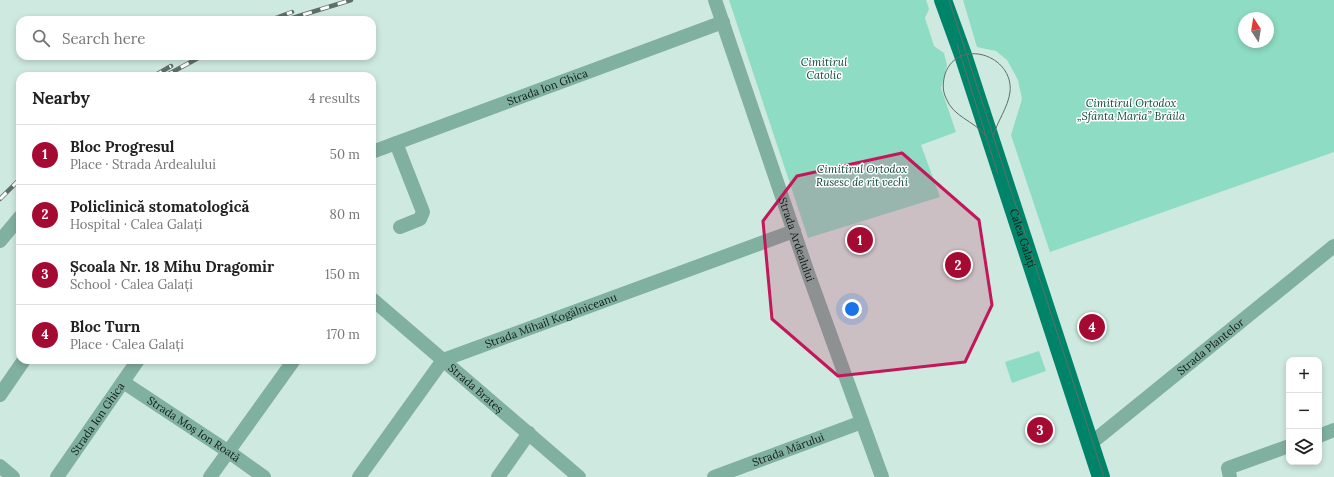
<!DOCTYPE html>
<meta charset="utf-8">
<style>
:root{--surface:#fff;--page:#f6f6f6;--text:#222;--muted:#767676;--line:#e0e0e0;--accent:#a50a33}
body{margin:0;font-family:Lora,serif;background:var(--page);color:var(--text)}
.controls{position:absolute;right:12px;bottom:12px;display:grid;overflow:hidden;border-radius:8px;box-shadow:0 2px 6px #0003}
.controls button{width:36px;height:36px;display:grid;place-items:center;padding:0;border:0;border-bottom:1px solid var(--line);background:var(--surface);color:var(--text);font:20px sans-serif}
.compass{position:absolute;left:1238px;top:12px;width:36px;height:36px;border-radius:50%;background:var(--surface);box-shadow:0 2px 6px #0003;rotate:348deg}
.you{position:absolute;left:852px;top:309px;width:14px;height:14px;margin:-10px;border:3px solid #fff;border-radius:50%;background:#1a73e8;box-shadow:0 0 0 6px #1a73e833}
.badge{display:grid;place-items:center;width:26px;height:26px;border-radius:50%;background:var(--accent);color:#fff;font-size:13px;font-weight:700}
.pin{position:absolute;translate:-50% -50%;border:2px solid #fff;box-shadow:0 1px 4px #0006}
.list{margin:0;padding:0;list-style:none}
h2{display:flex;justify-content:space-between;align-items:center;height:52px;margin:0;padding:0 16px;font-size:17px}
h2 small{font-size:13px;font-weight:400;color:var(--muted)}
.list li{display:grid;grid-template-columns:26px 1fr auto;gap:12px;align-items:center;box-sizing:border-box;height:60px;padding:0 16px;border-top:1px solid var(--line)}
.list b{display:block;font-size:15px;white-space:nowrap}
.list p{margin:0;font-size:13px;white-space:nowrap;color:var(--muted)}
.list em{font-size:13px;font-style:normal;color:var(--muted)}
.icon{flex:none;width:22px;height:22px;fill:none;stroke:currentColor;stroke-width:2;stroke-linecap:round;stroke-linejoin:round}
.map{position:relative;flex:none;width:1334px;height:477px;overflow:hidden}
.search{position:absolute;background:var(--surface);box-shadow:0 2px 6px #0003;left:16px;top:16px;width:360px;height:44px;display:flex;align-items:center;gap:10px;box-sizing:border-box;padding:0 14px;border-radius:12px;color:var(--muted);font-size:15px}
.panel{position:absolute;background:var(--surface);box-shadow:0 2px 6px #0003;left:16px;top:72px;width:360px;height:292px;border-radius:12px}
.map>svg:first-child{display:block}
</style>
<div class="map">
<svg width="1334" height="477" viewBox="0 0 1334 477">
<rect width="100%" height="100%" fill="#cee9df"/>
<path fill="#8edcc3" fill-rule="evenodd" d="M729,0H926L929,9L925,18L934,46L944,53L947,65L941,88L956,132L921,145L940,197L808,238Z
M963,0H1334V152L1050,252L1011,135L1022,99L1018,80L1007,60L996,51L977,47ZM1244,18H1268V42H1244Z
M1039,351L1046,371L1012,383L1005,362Z"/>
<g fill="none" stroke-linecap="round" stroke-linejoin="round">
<g stroke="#80b0a0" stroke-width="14">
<path id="s1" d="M715,0L808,273L882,477"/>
<path d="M396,143L423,212L420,219L400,227"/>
<path id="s2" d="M372,152L723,22"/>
<path d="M0,241L20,217"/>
<path id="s3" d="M372,299L579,477"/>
<path id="s4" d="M123,382L229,452L264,477"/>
<path d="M0,395L24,360"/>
<path d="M1319,436L1334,430"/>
<path id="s5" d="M1090,444L1334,246"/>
<path d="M0,466L13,477"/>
<path id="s6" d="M57,477L138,360"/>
<path d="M210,477L294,360"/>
<path id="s7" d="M359,477L443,360L794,231"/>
<path d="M498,477L529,433"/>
<path id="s8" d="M714,477L862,422"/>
<path d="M1230,477L1228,468L1289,446"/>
</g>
<path stroke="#008469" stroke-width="18" id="s9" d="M943,0L963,55L1101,477"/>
<path stroke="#5e6f69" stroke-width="1" d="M949,0L1104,477
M957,44L998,174
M985,135C973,120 953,117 946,98C942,90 943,82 945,74C958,37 1014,55 1010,92C1008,108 997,121 993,137"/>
<g stroke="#5e6f69" stroke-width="4.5">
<path id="rail" d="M270,20L292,12
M286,20L351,0
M154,76L171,66
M165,76L202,56
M0,199L20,179"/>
</g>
<use href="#rail" stroke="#fff" stroke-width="3" stroke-dasharray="9" stroke-linecap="butt"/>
</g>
<path fill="#c2185b" fill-opacity="0.2" stroke="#c2185b" stroke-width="3" stroke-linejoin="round" d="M902,153L979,220L992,305L965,362L838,376L772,319L763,221L797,176Z"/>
<g text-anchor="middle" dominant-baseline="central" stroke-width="3" stroke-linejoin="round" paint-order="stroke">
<g font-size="11" font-style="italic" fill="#0c4536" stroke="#fff">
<text x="824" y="62">Cimitirul<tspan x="824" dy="13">Catolic</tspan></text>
<text x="1131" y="103">Cimitirul Ortodox<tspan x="1131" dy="13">„Sfânta Maria” Brăila</tspan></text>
<text x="862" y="169">Cimitirul Ortodox<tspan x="862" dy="13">Rusesc de rit vechi</tspan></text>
</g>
<g font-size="11" fill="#111b17" stroke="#fff">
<text stroke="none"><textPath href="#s2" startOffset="187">Strada Ion Ghica</textPath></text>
<text stroke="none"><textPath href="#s9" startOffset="251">Calea Galați</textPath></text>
<text stroke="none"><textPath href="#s1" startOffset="253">Strada Ardealului</textPath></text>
<text stroke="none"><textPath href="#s7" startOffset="259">Strada Mihail Kogălniceanu</textPath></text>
<text stroke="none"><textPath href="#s5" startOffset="155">Strada Plantelor</textPath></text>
<text stroke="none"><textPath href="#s3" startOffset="137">Strada Brateș</textPath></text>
<text stroke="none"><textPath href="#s6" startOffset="71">Strada Ion Ghica</textPath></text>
<text stroke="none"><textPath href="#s4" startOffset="85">Strada Moș Ion Roată</textPath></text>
<text stroke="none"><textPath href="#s8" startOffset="79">Strada Mărului</textPath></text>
</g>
</g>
</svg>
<div class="controls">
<button>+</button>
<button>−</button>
<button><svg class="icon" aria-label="layers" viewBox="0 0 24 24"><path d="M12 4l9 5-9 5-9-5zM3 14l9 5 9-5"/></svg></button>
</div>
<svg class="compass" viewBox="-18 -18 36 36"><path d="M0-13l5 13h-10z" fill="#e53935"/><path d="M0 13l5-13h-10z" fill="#767676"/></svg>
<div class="you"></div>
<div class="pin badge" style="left:860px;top:240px">1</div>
<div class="pin badge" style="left:958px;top:265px">2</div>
<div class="pin badge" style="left:1040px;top:430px">3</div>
<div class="pin badge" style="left:1092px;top:327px">4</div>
<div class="search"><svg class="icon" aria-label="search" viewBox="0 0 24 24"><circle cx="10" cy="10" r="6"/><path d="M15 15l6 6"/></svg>Search here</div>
<section class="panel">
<h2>Nearby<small>4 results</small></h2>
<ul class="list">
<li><span class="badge">1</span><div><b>Bloc Progresul</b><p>Place · Strada Ardealului</p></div><em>50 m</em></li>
<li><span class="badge">2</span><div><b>Policlinică stomatologică</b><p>Hospital · Calea Galați</p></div><em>80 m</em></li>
<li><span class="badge">3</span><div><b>Școala Nr. 18 Mihu Dragomir</b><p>School · Calea Galați</p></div><em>150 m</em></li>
<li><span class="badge">4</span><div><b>Bloc Turn</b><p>Place · Calea Galați</p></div><em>170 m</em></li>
</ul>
</section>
</div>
